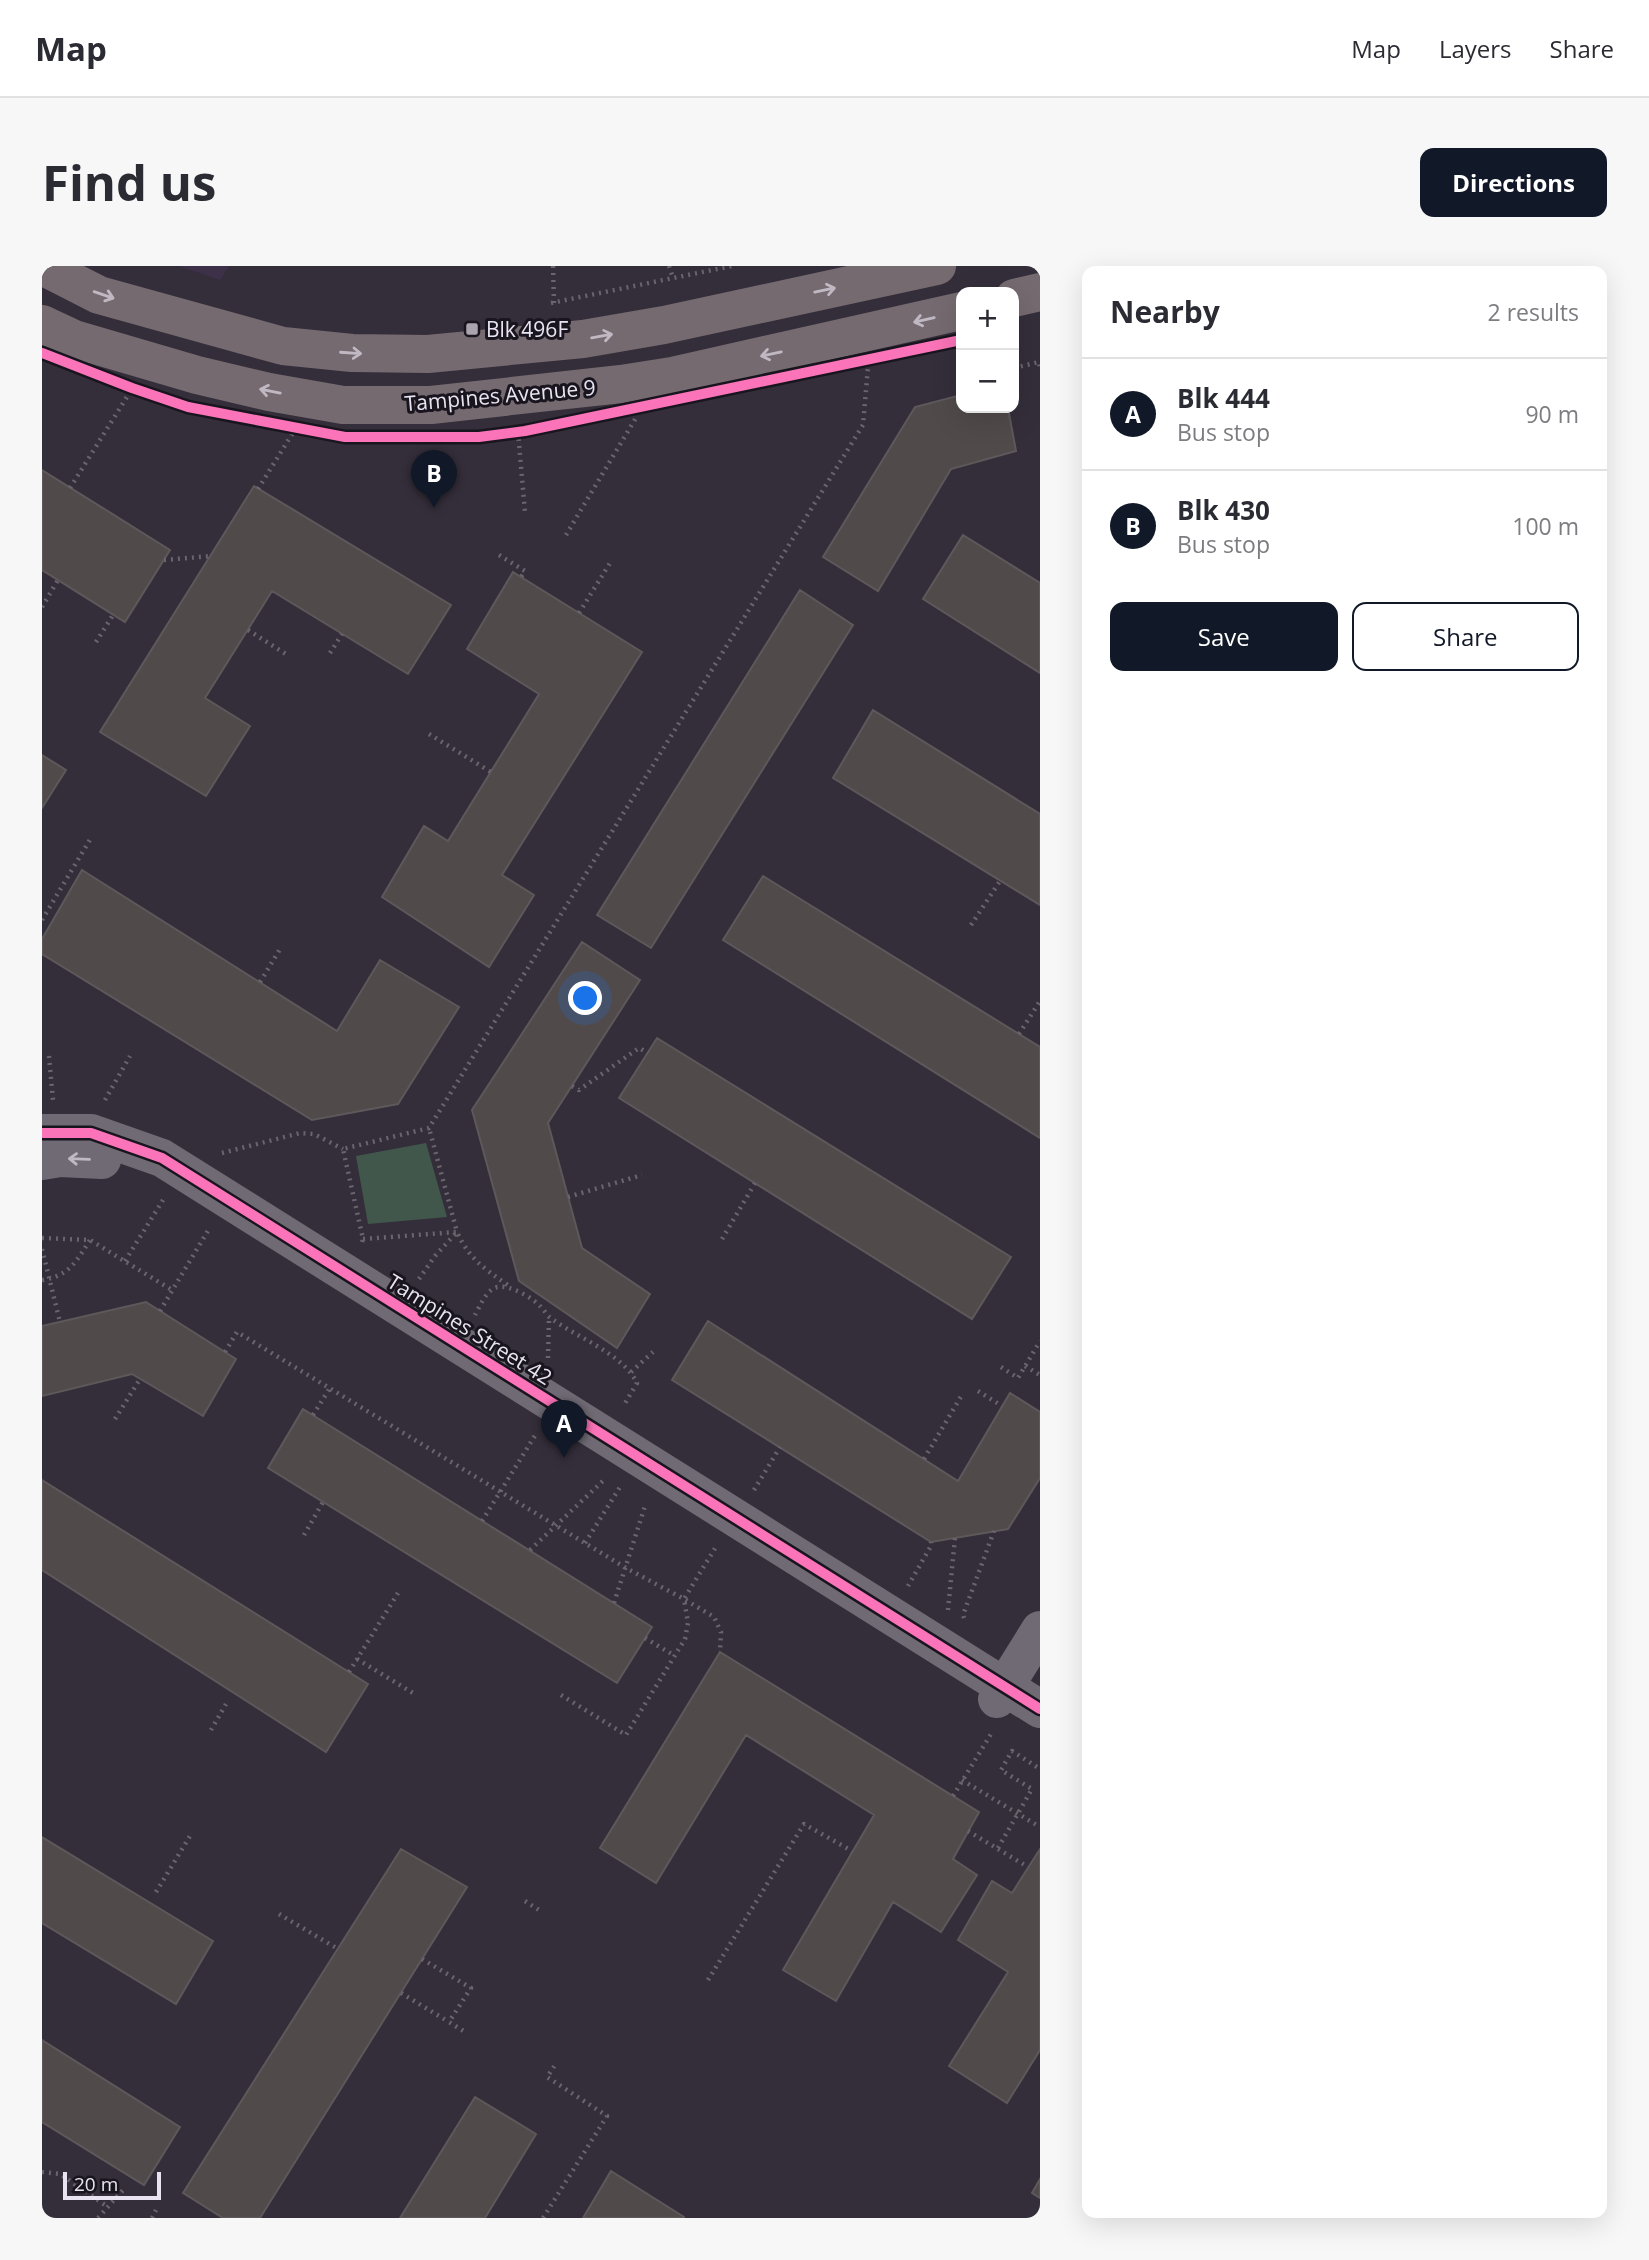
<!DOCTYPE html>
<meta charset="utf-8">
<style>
:root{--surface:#fff;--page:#f7f7f7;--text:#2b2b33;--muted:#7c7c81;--line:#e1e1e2;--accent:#111827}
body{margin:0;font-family:"Open Sans",sans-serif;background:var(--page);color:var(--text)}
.controls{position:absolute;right:21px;top:21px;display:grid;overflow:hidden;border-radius:14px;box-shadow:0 7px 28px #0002}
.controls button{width:63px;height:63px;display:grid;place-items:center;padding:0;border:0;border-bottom:2px solid var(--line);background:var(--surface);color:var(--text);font:35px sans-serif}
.scale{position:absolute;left:21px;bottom:18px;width:98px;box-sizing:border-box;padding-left:7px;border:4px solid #e9e3f1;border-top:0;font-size:19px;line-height:24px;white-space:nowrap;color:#e9e3f1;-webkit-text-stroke:5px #19151e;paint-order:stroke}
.you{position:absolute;left:544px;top:733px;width:24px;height:24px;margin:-18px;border:5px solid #fff;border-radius:50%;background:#1a73e8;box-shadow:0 0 0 10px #1a73e833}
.badge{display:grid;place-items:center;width:46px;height:46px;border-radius:50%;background:var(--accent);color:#fff;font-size:23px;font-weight:700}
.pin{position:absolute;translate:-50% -58px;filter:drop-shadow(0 2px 4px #0008)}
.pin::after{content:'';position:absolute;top:37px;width:24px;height:21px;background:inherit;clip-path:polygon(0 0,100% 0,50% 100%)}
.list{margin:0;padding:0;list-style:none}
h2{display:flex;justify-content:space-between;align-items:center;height:91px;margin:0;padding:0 28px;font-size:30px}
h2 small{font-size:23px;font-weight:400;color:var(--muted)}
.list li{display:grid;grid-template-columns:46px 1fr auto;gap:21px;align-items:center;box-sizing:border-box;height:112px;padding:0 28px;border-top:2px solid var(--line)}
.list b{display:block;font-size:26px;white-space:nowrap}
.list p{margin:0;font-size:23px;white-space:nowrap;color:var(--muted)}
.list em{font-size:23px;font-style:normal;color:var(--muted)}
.actions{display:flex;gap:14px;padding:21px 28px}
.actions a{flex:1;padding:16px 0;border:2px solid var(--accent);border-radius:14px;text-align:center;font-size:24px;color:var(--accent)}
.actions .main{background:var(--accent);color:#fff}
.map{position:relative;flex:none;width:998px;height:1952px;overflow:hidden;border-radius:14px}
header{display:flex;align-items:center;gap:42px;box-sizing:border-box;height:98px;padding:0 35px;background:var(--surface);border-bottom:2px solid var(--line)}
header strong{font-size:33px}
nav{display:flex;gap:38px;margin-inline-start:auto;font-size:24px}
.intro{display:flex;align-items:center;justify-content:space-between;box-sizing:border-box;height:168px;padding:0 42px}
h1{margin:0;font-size:49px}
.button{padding:18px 32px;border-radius:14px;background:var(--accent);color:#fff;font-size:24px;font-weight:700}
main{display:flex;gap:42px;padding:0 42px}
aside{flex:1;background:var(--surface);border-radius:14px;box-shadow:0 7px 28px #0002}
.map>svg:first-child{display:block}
</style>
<header>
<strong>Map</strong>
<nav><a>Map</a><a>Layers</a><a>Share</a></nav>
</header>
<div class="intro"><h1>Find us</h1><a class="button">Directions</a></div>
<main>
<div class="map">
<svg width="998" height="1952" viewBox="0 0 998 1952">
<rect width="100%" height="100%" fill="#342e3a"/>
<path fill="#3d314a" d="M137,0H187L178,14Z"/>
<path fill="#42574b" d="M384,877L405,951L326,958L314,890Z"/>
<path fill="#514a4b" stroke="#5d585a" stroke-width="2" d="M919,129V142H966L974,185L909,203L836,325L781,291L873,141Z
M0,204L128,284L83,356L0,304Z
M212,220L409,339L366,408L230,325L163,432L208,460L164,530L58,466Z
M921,269L998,317V407L881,333Z
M471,306L600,386L460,609L492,629L447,701L340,631L382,560L406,575L497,428L425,383Z
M758,324L811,359L609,682L555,649Z
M831,444L998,548V639L791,512Z
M0,489L24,504L0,542Z
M40,604L295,765L338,694L417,741L356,838L270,854L0,688V673Z
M721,610L998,781V872L681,674Z
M540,676L598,714L506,857L540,982L608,1028L575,1082L477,1015L430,844Z
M615,772L969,991L930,1053L577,832Z
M104,1036L194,1093L161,1150L90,1108L0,1130V1060Z
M666,1055L916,1215L968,1127L998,1146V1212L966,1263L889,1276L630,1114Z
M261,1143L610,1361L575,1417L226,1202Z
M0,1214L326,1418L284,1486L0,1304Z
M678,1386L937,1546L911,1593L935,1609L899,1666L851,1636L794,1735L741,1704L832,1549L704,1469L614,1617L558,1582Z
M0,1571L171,1675L134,1738L0,1657Z
M359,1583L425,1621L218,1952H181L141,1927Z
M998,1583V1784L965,1837L907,1800L966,1706L916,1674L950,1615L970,1627Z
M0,1774L138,1861L102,1919L0,1856Z
M433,1831L494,1868L443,1952H358Z
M569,1905L642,1951V1952H541Z
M998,1913V1932L990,1927Z"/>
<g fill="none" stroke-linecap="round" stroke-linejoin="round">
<path stroke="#69646d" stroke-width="4.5" stroke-dasharray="2 5" stroke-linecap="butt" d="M511,0L512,37
M627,0L631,12
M509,37L690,0
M972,102L997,96L998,102
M918,130L916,116L919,115
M476,166L483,246
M28,222L88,126
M216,223L252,165
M524,269L595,150
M457,289L483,305L479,311
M122,294L169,290
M0,341L16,314
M537,347L568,297
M206,364L247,390
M54,376L71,349
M288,387L300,368
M387,468L449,506
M0,654L49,572
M929,659L958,615
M218,716L238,683
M977,768L998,735
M7,790L11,834
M530,820L537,824L597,782L606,787
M63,834L88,790
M180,887L258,867L272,868L301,883
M526,931L600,909
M0,972L48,974L130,1024
M321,973L415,966L387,862
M680,973L713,917
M320,976L321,973L301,883L387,862L821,159L826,101
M0,983L18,1056
M83,995L121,934
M377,1013L393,990L415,966C427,993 443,1003 467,1020
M0,1014C27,1010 34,996 48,974
M118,1045L167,963
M433,1049C438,1040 445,1022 456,1021C469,1019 491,1032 499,1041C503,1045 505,1050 510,1053C536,1072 581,1088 595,1117L582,1139
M183,1086L195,1066L584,1302L642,1333L672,1351L679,1366L678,1386
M506,1092L507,1052
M983,1100L998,1109
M959,1101L976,1112L998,1075
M589,1106L611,1086
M936,1125L960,1140
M271,1149L288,1122
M73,1153L98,1113
M882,1193L921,1127
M712,1224L738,1181
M440,1255L494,1168
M262,1269L281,1236
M543,1277L578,1221
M488,1284L564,1212
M866,1320L889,1280V1276
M572,1337L604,1237
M906,1344L913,1272
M922,1352L921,1349L952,1265
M603,1372L633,1390
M315,1393L371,1427
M307,1406L356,1327
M519,1429L584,1469L643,1373L646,1357L642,1333L675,1279
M169,1464L184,1438
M920,1514L998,1561
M911,1530L949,1468
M926,1565L986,1601
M956,1582L990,1523L959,1504L970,1485L998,1503
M114,1626L148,1570
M483,1635L497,1644
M237,1648L296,1683
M380,1693L429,1722L407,1756L423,1766
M666,1714L762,1558L810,1585
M359,1727L407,1756
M0,1906L18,1908L66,1941
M56,1952L81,1924
M110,1952L114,1944
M501,1952L565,1850L505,1811L513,1799"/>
<path stroke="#6f6a74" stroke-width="38" d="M0,867H49L120,892L998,1443
M0,895L18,892L60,894
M955,1433L998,1364"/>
<path stroke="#756a70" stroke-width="38" d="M0,0L57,29L241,80L310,87L386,88L541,73L622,59L895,0
M972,32L998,26
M0,58L32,73L155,109L227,126L301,139H389L579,118L630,110L919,45"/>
<g stroke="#19151e" stroke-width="15">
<path id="cycleway" d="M0,87L90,122L146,141L303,171H437L483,165L919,74
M0,867H49L120,892L998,1443"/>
</g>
<use href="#cycleway" stroke="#fb73b8" stroke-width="10"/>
</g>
<defs><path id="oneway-shaft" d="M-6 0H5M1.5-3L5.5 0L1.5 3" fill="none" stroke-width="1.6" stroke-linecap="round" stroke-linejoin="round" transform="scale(1.75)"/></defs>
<g stroke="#c0b9c4">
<use href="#oneway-shaft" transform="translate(783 24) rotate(-12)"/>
<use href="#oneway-shaft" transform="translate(62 29) rotate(19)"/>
<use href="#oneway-shaft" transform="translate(882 54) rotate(167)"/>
<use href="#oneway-shaft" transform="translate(560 70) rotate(-10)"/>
<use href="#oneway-shaft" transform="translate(309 87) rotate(4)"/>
<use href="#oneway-shaft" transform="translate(729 88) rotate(168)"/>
<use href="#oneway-shaft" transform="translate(228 125) rotate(-169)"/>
</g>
<use stroke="#beb9c5" href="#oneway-shaft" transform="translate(37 893) rotate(-178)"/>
<rect fill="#aaa4b1" stroke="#19151e" stroke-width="2.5" x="423" y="56" width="14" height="14" rx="3.5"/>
<g text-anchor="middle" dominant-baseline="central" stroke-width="6" stroke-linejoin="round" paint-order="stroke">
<g font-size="21" fill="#e9e3f1" stroke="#19151e" text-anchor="start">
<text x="444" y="63">Blk 496F</text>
</g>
<g font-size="21" fill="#e9e3f1" stroke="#19151e">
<text transform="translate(458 129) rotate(-5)">Tampines Avenue 9</text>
<text transform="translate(428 1063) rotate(32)">Tampines Street 42</text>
</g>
</g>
</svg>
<div class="controls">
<button>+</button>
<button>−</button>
</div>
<div class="scale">20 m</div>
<div class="you"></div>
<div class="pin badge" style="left:522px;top:1192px">A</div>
<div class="pin badge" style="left:392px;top:242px">B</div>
</div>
<aside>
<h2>Nearby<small>2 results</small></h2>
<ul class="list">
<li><span class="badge">A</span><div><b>Blk 444</b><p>Bus stop</p></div><em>90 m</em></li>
<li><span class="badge">B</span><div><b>Blk 430</b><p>Bus stop</p></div><em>100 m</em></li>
</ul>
<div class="actions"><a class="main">Save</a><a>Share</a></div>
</aside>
</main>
